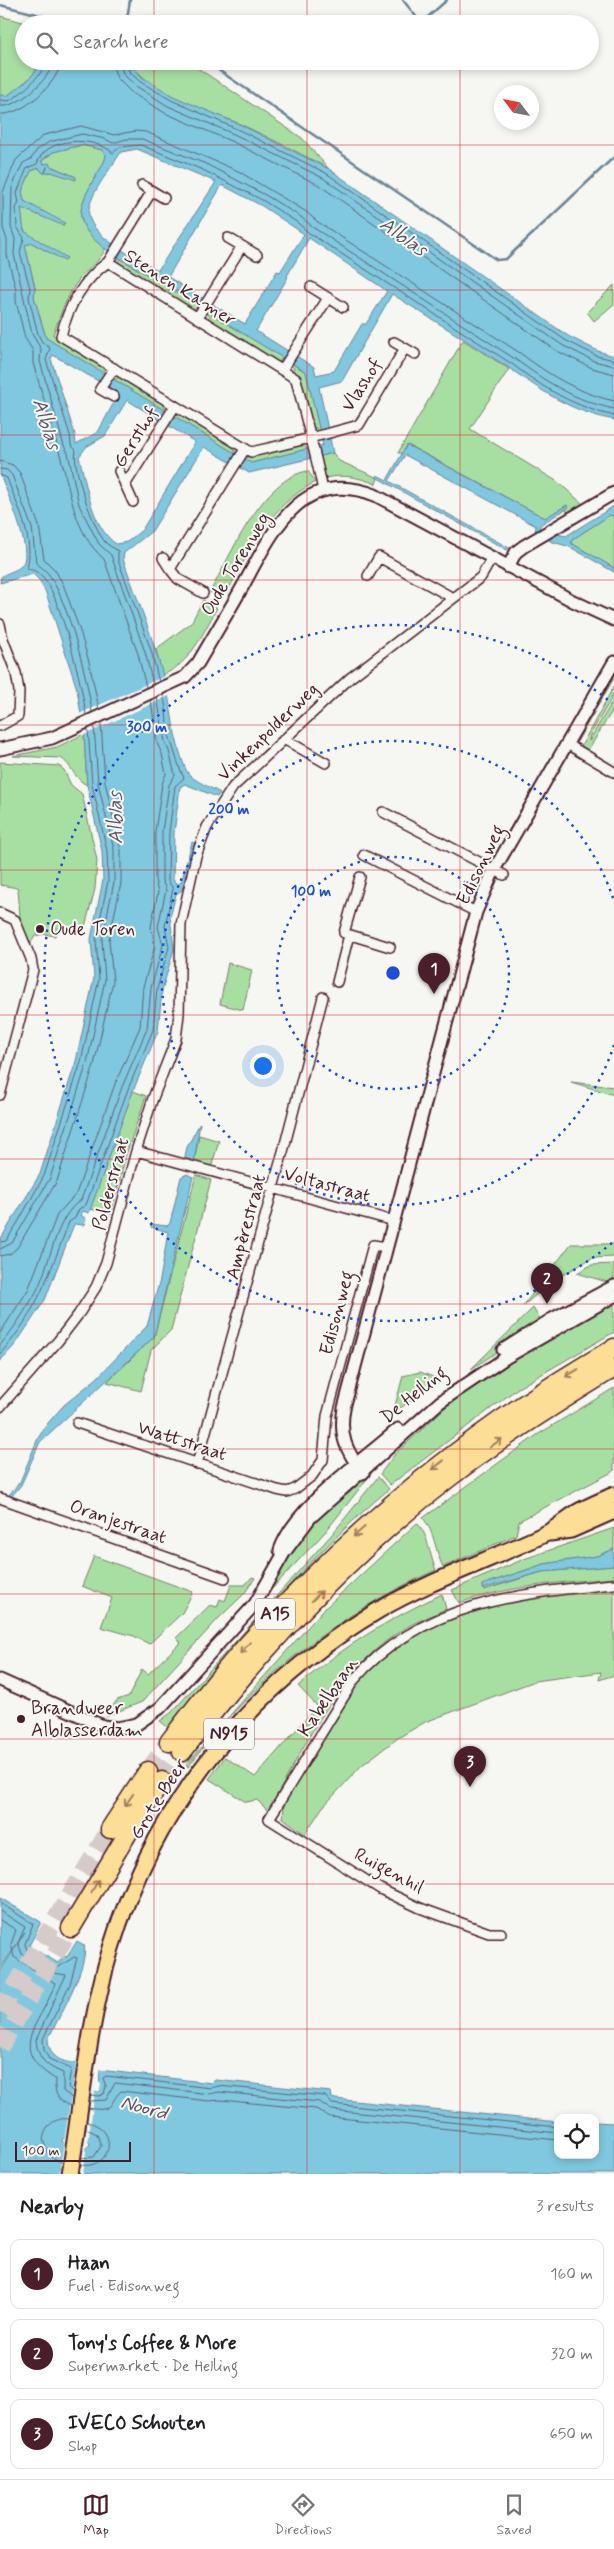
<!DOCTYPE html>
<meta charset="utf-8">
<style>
:root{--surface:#fff;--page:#f6f6f6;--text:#202124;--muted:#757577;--line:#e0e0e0;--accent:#4a1f2b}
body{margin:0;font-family:Mynerve,sans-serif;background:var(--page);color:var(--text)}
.controls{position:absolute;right:15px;bottom:15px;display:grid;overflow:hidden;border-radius:10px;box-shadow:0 2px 8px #0003}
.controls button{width:45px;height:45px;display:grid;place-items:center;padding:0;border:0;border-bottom:1px solid var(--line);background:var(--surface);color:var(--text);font:25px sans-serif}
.compass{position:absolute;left:494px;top:85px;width:45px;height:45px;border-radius:50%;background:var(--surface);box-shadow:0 2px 8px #0003;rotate:302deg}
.scale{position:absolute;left:15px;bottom:12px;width:116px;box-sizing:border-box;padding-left:5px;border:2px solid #4a1f2b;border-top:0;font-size:14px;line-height:18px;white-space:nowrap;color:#4a1f2b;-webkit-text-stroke:4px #f6f6f2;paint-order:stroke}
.you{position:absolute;left:262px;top:1065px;width:18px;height:18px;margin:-12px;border:4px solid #fff;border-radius:50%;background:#1a73e8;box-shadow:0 0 0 8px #1a73e833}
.badge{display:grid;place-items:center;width:32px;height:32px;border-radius:50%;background:var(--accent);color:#fff;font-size:16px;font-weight:700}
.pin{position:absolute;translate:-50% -41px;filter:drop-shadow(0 1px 2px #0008)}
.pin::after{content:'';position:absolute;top:26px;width:18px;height:15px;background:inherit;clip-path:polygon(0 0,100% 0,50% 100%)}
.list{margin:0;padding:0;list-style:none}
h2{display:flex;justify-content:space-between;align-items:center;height:65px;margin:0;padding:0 20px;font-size:21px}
h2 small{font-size:16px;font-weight:400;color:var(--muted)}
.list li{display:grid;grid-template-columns:32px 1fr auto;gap:15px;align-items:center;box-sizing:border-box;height:70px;margin:0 10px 10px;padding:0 10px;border:1px solid var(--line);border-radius:10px}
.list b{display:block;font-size:19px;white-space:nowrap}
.list p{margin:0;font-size:16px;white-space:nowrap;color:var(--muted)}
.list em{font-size:16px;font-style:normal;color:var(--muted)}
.icon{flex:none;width:28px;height:28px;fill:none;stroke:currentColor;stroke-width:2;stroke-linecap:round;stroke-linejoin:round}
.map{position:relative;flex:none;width:614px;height:2174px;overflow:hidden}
.search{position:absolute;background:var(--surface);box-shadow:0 2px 8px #0003;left:15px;right:15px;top:15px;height:55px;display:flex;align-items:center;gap:12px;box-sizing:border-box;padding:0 18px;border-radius:28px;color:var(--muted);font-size:19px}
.sheet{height:305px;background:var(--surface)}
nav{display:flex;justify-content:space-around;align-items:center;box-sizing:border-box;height:70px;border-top:1px solid var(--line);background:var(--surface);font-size:14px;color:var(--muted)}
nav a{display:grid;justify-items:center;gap:2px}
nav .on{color:var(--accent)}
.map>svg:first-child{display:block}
</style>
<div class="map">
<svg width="614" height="2174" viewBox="0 0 614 2174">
<rect width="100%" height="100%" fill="#f6f6f2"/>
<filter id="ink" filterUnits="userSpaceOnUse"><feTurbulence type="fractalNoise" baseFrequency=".02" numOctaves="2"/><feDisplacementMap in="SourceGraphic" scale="10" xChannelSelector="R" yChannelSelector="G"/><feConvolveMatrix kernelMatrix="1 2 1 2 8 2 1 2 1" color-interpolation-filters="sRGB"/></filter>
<g filter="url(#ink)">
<path fill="#a7dfa3" stroke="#787f67" d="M0,16L30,24H24V61H54L43,62L29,79L7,96L0,95Z
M129,61H178L199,69L302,138L329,169C300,153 270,138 240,124C205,109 150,94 129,61Z
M82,145L102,150L106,155C105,163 100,169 96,176C76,210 73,223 105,249C100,262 88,268 80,278C67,295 60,315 53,335L104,367L103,370L106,375L46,338L34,297L35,288L25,245L32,243L65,261L26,233L22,226L21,207L64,225L24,201L22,191L31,171L39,168L43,173L51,172L76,177L41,162L53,152Z
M116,256L200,307L199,309L196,307L193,311L117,264L119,260L115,258Z
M614,285V304L594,321L587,312Z
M207,311L285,359H281L278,363L207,320L210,316L205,313Z
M463,340L509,369L470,429L558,482L584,505L570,513L565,510L568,508L567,505L545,518L408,445L402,453H398Z
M291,363L306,372L320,432H317L316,428L312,429L300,377L292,372L294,368L290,365Z
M119,376L167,404L164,408L168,410L167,412L112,378L116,379Z
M180,413L236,447L234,450L238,453L236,454L174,416Z
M302,444L307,449L251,463L243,458Z
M333,453L339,461L378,478L376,484C358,477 344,474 325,478L320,456Z
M308,471L315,482C267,508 253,546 227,592L213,594L210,592C231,555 262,478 308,471Z
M610,515L614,517V568L571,543L573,539Z
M203,600L217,608C203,633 190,665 162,675L156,649L191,623Z
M614,671V678L577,742L576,736Z
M614,686V694L590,735L589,741L614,699V708L587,752L580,748Z
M84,734L87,785C74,779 72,765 61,758L13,756L57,747Z
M0,762L59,766L64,770L71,785L82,794L97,860L95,889L83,934L57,928L55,936L44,934L35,936L28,948L21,930L18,888L0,885Z
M228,963L252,970L243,1010L220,1004Z
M571,1082L614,1087V1095Z
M133,1091L146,1096L126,1155L111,1214L90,1209Z
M199,1135L219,1141L211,1168L194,1163Z
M196,1175L211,1180L171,1330L151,1350L141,1391L107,1382L154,1337Z
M571,1244H614V1257L592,1258L552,1281L523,1306Z
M614,1264V1281L610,1283L577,1273L591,1265Z
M614,1304V1332L518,1388L390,1485L380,1474L395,1454L463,1391L483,1376L591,1314Z
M533,1308L542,1323L471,1369Z
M420,1372L441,1380L393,1413L403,1376Z
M614,1388V1471L519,1521L516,1535L443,1567C435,1551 435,1532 423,1518L537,1435Z
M378,1465L326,1531L268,1593L297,1541L324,1509L348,1494Z
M378,1477L389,1489C306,1559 237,1643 170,1729L160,1721L172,1712L334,1532Z
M417,1523C429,1535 429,1555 436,1570C337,1614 253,1680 188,1767L186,1765L322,1611Z
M614,1528V1549L597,1556L544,1564L482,1585L484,1590L542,1572L613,1566L614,1558V1578C562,1582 509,1586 459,1603L452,1590L524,1559Z
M94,1556L193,1592L182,1613L149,1644L134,1636L101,1627L112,1598L82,1586Z
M252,1577L255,1578L244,1594L219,1618L142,1702L106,1716L117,1700L129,1696L142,1669L148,1674L181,1642L176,1638L210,1605L217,1607L220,1599L225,1601L231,1585H245Z
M614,1588V1675L599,1680L601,1672L535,1681L425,1722L398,1738L362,1765L322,1808L305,1834L283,1818L284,1804C302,1772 320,1740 340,1709C349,1694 359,1678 372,1666C440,1604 527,1598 614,1588Z
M442,1594L446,1609C425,1618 403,1627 385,1642C331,1685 302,1752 268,1811L257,1800L246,1802L209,1779L225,1757L255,1777L317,1706L298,1686C342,1647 389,1619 442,1594Z"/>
<path fill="#7fc8df" stroke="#6a8497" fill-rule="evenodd" d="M129,61L142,77L173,96L241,125L329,169L568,336L598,351L614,356V420C570,411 545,393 509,368C471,343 431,319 392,294L342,381L319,387L333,453L249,473L204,447L152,531L124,553L123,559C142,613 165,666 173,723C174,732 183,767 188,773C195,782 211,787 220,793L217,797L185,784L180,787L174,833L173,880L177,884L181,883L192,842L195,843L182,890L176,894L170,917L174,949L162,990L158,1031L133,1091L89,1213L83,1211L81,1215L86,1219L84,1225L74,1224L45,1300L15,1345L0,1361V1240L40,1174L76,1061L94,978L91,939L103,880L102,851L87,785L84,734L77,689L46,593L40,581L33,574L0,583L1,577C7,572 17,571 22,565C34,551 6,491 0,474V95L7,96L29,79L43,62ZM82,145L102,150L106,155C105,163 100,169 96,176C76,210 73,223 105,249L306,372L323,445L251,463L46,338L34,297L35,288L25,245L32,243L65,261L67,258L24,231L21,208L62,225L65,223L24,201L22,191L31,171L39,168L43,173L51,172L76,180V177L50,166L49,163L44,164L41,161L53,152ZM137,149L216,182L158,270C139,259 84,235 89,209C92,190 111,169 121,152ZM222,185L262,206L304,234L280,272L277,271L245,324L168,277ZM309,238L387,291L366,324H362L334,371L316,375L314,367L256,331L288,277L287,276ZM53,355L119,393L98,432L76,444L75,435L51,359ZM127,400L195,442L142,530L127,542L116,544C91,526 87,485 79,457L86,447L105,436Z
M407,445L545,518L567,505L568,508L541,524L538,531L527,539L535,532L536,526L405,455L389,481L509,548L507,550L376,477L377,475L387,480Z
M614,506V517L610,515L573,539L571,543L614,568V572L570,547L550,541L547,537L557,534L566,536Z
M200,1123L194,1163L184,1161L187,1147Z
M187,1174L193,1177L154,1337L40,1442L21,1485L11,1497L8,1496L20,1482L38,1438L48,1423L64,1405L97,1378L147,1326L160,1280L168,1232L151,1227V1224L167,1226L170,1223L181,1177Z
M614,1549L613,1566L542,1572L482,1589V1585L544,1564L597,1556Z
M0,1898L41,1922L29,1946L58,1963L64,1956L67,1957L77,1941L84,1945C90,1963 57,2021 48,2039C49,2056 60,2063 77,2063L74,2082L100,2091L99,2070L212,2083L215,2080L331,2092L332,2098L335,2099L558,2122V2155H595V2122L614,2123V2174H0V1972L25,1932L0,1969ZM65,2137L88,2141L90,2144L87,2148L64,2144L62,2140Z"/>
<path fill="#f6f6f2" d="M165,676L171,695L82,736L79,714Z
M79,2061L76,2085L98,2088L95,2080L97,2069L100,2067L98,2080L101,2085L100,2091H95L88,2144L65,2141L87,2144L83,2174H59L76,2063Z"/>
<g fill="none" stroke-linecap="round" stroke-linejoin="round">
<path stroke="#5f6373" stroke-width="1" d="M111,61L117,78L132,93L165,113L233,142L319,185L557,351L592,368L614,374
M118,61L124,75L136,86L168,106L236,135L323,178L562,345L594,361L614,366
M125,61L129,71L139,81L171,100L239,130L326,173L565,340L597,356L614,360
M0,100C2,100 6,101 8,101C18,98 46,71 47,61
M0,106C17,109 52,78 53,61
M0,114C21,117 60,82 61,61
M0,461L13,465L20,473L39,526L44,559L55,570L63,584L80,631L89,662L99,709
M0,469L7,470L12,475L32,528L36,563C41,567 47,571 50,576C69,606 87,676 92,712
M0,475L7,478C17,506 35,538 27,568C33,571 38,571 43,577C60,595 83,688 86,715
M159,682L151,650L118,560V551C114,548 109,546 105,542C94,529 71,466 76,450L71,445L70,435L46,360L50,348L42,342L38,334L29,298L30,288L20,252L24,238L17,227L16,208L19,203L17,193L27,168L37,164C45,136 95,136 113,153L120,147L141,145L203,170L264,201L298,223L309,233L512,364C543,388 575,407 614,416
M153,684L145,652L111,555L99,544L79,505L68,453L64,446L40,361L41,349L32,334L14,254L15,239L11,227L12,187L23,163L31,159L37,150L49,142L82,134L105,139L113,143L126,139H142L206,164L267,196L301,217L314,228L515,359C546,382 576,401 614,409
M146,687L138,654L104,559C73,532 71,491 60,455C52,425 42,394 33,363V351L25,338L16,301V289L7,255V240L3,228V192L16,160L44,135L81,126L114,135L136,131L146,132L238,171L305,211L318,222L520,353C549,375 578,393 614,401
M0,1242L6,1241L17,1224L44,1176L81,1062L99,979L96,939L108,881L107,851L92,784L88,729
M0,1249L12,1243L50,1178L87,1063L105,980L102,940L114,882V850L98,783L94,726
M0,1256L10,1254L17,1248L57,1181L94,1065L113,981L109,940L121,883V850L105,782L101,723
M0,1333L28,1290L57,1215L76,1194L115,1084L140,1027L143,987L155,946L151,927L158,892L155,880V832L162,784L166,774L162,754L157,743L151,700
M0,1345C12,1332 26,1309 35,1294C50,1267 55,1216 81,1200L122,1087L147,1029L151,988L163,945L158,927L166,890L162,880V831L169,785L175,775L169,751L165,742L157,697
M0,1354C36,1315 51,1270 69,1222L75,1218L79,1209L86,1205L128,1089L153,1030L157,989L169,947L165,926L173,889L168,881L169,832L175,786L184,778C178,766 175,753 171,741C165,727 168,709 163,695
M0,1903L33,1924L25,1944L27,1950L57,1968L74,1957L77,1958L70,1984L43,2039L44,2050L49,2059L71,2069L68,2087L73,2092
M0,1911L25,1927L18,1943L22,1954L53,1973L66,1975L36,2040C38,2059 46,2066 63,2073V2091L72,2098
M0,1920L16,1930L11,1944L14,1957L55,1983C44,2022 3,2047 55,2079C54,2092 57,2102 71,2106
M90,2095L99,2096L104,2094L106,2086L103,2078L106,2076L211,2088L218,2086L325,2096L332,2104L558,2127
M90,2101L106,2100L115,2083L210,2094L219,2092L320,2102L331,2110L558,2133
M88,2108C116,2113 108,2103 121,2091L209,2101L220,2100L316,2109L330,2117L558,2140
M81,2158L94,2157L101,2146L97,2134L86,2129
M63,2163L48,2155L43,2139C46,2125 55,2117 69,2119
M80,2165C113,2170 120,2128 87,2122"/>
<path stroke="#6a8497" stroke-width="2.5" d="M130,0L127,19L132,24
M403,0L421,23
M0,5L77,24
M420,24L447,0
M205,61L497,260L506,259L614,157"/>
<path stroke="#5a5261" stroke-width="1" stroke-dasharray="6 5" stroke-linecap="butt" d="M45,172L48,165"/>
<path stroke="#d4cbca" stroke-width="18" stroke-dasharray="18 9" stroke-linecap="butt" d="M148,1771L169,1742
M162,1781L182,1752
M0,2012L110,1829
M0,2047L71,1928"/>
<g stroke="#4a1f2b" stroke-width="12">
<path id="minor" d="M142,185L164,198
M228,238L257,255
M108,262L152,191
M311,287L343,307
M197,318L242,246
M394,342L415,354
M282,370L328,298
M114,397L100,389L114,368
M119,471L133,502
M125,485L175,406
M323,491C316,454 305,417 296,379L108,262C84,279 68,306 61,336L251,452C288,444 323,435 359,425L405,348
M163,558L170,569
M368,576L379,557L453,598
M203,593L178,579L170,569L245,449
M0,624L3,639L16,673L19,691L18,716L0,726
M284,739L326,763
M567,744L614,772
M383,812L504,875
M364,855L476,912
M360,877L344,933L390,947
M0,913L15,920L31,959L33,970L0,1095
M337,982L349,935
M136,1151L394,1221
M0,1407L58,1341L78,1315L96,1287L106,1263L136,1151L153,1098L176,1039L179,1014L181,924L196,856L207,827L233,787L350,678L481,577L492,558
M77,1423L277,1490L287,1492L295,1489L312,1476L323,1460L327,1416L373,1245L387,1247
M197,1464L284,1148L323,997
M0,1498L225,1578
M501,1933H489L420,1908L380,1889L269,1819L354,1680C420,1603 520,1593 614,1584"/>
</g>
<g stroke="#4a1f2b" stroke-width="15">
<path id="tertiary" d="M508,567L516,552L524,546L614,493
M0,749L52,738L185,677L198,663C213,637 229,611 244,584C273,531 301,467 375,495L573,601L614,620
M503,1350L552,1319L614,1286
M363,1473C346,1451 339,1436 344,1408L476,912L494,870L614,662
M280,1550C296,1505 362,1461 398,1429
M0,1680L103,1726L117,1728L137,1724L160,1708L255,1604L284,1553L310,1518L440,1402L507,1357L614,1296"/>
</g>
<g stroke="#4a1f2b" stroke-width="19">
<path id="primary" d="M550,1533L571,1530L614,1511
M70,2174C82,2099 89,2021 111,1948C154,1806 251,1685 379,1610C431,1580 490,1560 545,1534C556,1529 565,1520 576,1513C588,1506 601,1501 614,1495"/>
</g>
<g stroke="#4a1f2b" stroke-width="21">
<path id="motorway" d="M169,1742C194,1709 219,1676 247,1645C354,1527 476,1427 614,1348
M182,1752C260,1650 348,1555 450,1477C502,1437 558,1402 614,1368
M110,1829L148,1771
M71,1928L132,1826L162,1781"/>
</g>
<use href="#minor" stroke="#f6f6f2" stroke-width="9"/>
<use href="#tertiary" stroke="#f6f6f2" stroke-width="11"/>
<use href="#primary" stroke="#fcde96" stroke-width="15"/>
<use href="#motorway" stroke="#fcde96" stroke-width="18"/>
</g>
<defs><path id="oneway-shaft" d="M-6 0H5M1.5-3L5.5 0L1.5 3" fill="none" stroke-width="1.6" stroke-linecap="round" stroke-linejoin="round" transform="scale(1.25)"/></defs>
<g stroke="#a37e60">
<use href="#oneway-shaft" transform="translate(572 1373) rotate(149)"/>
<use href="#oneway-shaft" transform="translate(496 1443) rotate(-35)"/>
<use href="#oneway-shaft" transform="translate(438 1465) rotate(142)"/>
<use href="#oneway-shaft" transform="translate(359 1532) rotate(139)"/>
<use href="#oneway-shaft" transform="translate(317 1596) rotate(-45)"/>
<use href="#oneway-shaft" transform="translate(245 1648) rotate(131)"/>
<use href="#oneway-shaft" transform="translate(129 1800) rotate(124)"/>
<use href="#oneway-shaft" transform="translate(95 1886) rotate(-60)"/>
</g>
</g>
<path fill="none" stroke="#d62828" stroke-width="1" stroke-opacity="0.55" d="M154,0V24M307,0V24M460,0V24M154,61V2174M307,61V2174M460,61V2174M0,145H614M0,290H614M0,435H614M0,580H614M0,725H614M0,870H614M0,1015H614M0,1159H614M0,1304H614M0,1449H614M0,1594H614M0,1739H614M0,1884H614M0,2029H614"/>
<g fill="none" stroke="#1d4ed8" stroke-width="2.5" stroke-dasharray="2.5 5">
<circle cx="393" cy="973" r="116"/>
<path d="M614 1045A232 232 0 1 1 614 901"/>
<path d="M612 1243A348 348 0 1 1 612 703"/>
</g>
<g fill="#4a1f2b" stroke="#f6f6f2" stroke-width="2">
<circle cx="40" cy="929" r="5"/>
<circle cx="21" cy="1719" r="5"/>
</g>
<g text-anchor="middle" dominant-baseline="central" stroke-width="4" stroke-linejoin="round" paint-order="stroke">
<g fill="#f6f6f2" stroke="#7e6067" stroke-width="1">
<rect x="255" y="1598.5" width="40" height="31" rx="4"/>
<rect x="204" y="1718.5" width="50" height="31" rx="4"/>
</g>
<g font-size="18" font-weight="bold" fill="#4a1f2b">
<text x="275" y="1614">A15</text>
<text x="229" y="1734">N915</text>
</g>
<g font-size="19" fill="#4a1f2b" stroke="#f6f6f2">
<text transform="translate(180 288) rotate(32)">Stenen Kamer</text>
<text transform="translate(362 385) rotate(-57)">Vlashof</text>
<text transform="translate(136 437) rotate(-58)">Gersthof</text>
<text transform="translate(236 564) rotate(-59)">Oude Torenweg</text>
<text transform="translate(268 732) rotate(-44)">Vinkenpolderweg</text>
<text transform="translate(481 865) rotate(-64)">Edisonweg</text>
<text transform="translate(111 1184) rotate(-75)">Polderstraat</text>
<text transform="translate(327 1185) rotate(15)">Voltastraat</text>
<text transform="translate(246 1227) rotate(-75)">Ampèrestraat</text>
<text transform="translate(337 1313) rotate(-75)">Edisonweg</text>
<text transform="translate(414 1395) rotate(-39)">De Helling</text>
<text transform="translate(182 1441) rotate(18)">Wattstraat</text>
<text transform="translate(118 1522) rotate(19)">Oranjestraat</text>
<text transform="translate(328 1697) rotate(-56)">Kabelbaan</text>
<text transform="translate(159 1799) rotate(-58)">Grote Beer</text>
<text transform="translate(389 1871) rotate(28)">Ruigenhil</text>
</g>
<g font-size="19" fill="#4a1f2b" stroke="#f6f6f2" text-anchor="start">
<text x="50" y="929">Oude Toren</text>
<text x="31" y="1708">Brandweer<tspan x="31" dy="22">Alblasserdam</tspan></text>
</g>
<g font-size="20" font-style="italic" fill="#5a5261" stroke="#f6f6f2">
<text transform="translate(403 237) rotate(35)">Alblas</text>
<text transform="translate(46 424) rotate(72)">Alblas</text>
<text transform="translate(116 818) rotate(-91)">Alblas</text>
<text transform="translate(144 2108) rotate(15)">Noord</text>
</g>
</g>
<circle cx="393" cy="973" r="8" fill="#1d4ed8" stroke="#f6f6f2" stroke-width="2.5"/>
<g font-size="15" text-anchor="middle" font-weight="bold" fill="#1d4ed8" stroke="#f6f6f2" stroke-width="4" stroke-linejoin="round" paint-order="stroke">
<text x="147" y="732">300 m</text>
<text x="229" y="814">200 m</text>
<text x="311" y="896">100 m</text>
</g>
</svg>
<div class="controls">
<button><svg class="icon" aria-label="locate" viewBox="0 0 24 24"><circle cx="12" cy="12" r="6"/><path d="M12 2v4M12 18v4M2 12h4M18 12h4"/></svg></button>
</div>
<svg class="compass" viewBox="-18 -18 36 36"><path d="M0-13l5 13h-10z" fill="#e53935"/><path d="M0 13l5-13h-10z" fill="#757577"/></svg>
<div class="scale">100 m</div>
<div class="you"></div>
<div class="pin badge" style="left:434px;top:994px">1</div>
<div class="pin badge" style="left:547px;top:1304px">2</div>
<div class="pin badge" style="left:470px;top:1787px">3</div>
<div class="search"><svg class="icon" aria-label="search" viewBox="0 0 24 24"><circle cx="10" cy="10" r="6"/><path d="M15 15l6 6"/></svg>Search here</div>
</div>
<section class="sheet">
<h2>Nearby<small>3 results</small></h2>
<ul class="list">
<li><span class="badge">1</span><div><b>Haan</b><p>Fuel · Edisonweg</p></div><em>160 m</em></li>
<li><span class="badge">2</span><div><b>Tony's Coffee &amp; More</b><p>Supermarket · De Helling</p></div><em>320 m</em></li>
<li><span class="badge">3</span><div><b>IVECO Schouten</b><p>Shop</p></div><em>650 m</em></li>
</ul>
</section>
<nav>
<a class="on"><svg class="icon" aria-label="map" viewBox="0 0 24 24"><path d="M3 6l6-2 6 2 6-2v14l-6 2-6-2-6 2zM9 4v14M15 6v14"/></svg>Map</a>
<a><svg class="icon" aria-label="directions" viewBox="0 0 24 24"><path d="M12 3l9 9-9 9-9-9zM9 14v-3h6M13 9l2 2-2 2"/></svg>Directions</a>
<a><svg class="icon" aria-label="saved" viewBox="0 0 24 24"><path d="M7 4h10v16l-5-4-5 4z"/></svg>Saved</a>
</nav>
